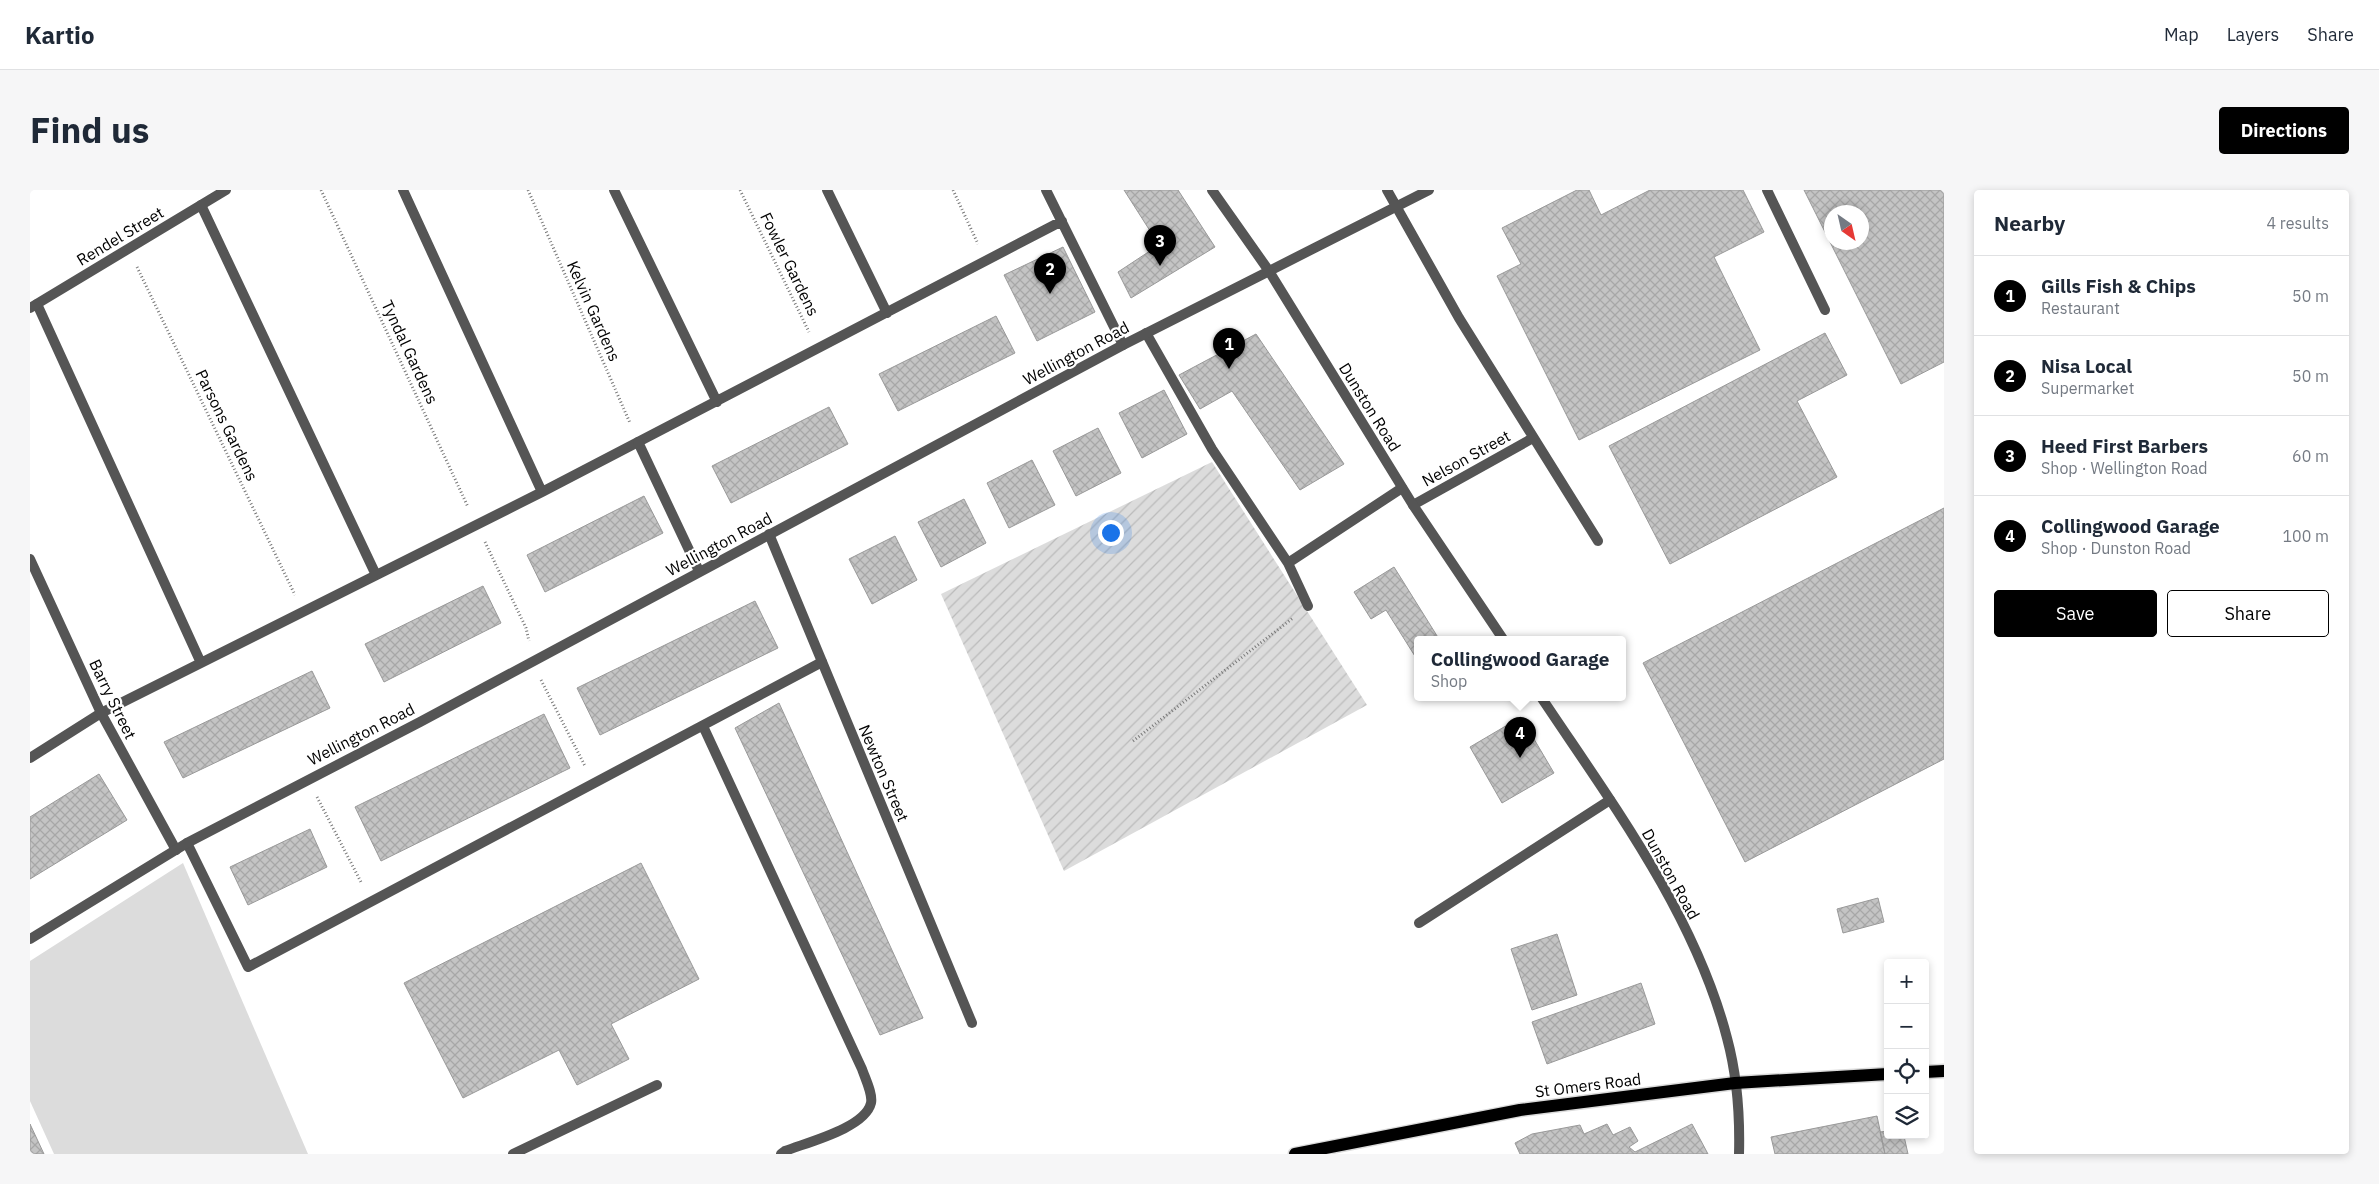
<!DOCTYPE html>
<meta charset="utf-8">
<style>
:root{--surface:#fff;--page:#f6f6f7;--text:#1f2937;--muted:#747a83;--line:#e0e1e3;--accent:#000}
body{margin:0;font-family:"IBM Plex Sans",sans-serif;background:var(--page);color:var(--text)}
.controls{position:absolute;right:15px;bottom:15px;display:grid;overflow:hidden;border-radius:5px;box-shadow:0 2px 8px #0003}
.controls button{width:45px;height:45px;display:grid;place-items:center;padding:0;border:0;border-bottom:1px solid var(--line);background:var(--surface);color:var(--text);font:25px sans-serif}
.compass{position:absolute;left:1794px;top:15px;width:45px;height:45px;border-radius:50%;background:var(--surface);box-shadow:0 2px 8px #0003;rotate:146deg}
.you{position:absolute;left:1080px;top:342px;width:18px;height:18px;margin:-12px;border:4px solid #fff;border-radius:50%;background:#1a73e8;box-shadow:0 0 0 8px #1a73e833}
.badge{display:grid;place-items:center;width:32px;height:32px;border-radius:50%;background:var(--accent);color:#fff;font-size:16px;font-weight:700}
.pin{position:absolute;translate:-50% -41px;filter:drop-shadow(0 1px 2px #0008)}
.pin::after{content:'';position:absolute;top:26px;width:18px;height:15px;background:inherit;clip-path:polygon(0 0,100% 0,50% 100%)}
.popup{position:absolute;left:1384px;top:446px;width:212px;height:65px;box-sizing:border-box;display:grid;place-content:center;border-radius:5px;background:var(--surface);filter:drop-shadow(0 1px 4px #0005);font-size:16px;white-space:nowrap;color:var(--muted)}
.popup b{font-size:19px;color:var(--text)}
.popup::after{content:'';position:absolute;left:50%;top:100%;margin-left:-10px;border:10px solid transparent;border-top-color:var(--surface)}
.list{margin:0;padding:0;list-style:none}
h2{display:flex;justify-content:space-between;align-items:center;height:65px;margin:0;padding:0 20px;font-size:21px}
h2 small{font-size:16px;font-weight:400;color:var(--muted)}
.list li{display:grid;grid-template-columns:32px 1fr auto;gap:15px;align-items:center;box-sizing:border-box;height:80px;padding:0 20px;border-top:1px solid var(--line)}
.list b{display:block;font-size:19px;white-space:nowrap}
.list p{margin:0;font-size:16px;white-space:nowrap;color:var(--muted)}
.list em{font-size:16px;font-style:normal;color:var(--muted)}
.actions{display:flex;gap:10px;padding:15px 20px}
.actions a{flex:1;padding:11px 0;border:1px solid var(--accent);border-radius:5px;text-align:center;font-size:18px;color:var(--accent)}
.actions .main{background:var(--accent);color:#fff}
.icon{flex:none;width:28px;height:28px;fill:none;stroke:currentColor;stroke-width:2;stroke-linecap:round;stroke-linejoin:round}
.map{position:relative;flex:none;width:1914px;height:964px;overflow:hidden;border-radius:5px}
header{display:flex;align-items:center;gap:30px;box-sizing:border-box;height:70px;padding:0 25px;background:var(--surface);border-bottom:1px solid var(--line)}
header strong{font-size:24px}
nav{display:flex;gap:28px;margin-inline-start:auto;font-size:18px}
.intro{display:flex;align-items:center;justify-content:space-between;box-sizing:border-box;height:120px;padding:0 30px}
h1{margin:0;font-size:35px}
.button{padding:12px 22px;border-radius:5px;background:var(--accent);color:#fff;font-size:18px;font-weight:700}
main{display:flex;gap:30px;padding:0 30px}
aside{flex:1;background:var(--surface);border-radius:5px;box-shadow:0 2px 8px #0003}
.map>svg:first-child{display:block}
</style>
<header>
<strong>Kartio</strong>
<nav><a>Map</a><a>Layers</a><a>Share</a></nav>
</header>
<div class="intro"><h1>Find us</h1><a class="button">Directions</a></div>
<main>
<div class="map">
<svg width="1914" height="964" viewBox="0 0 1914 964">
<defs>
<pattern id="garden-furrows" width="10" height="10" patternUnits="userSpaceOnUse" patternTransform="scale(1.25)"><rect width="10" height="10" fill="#dcdcdc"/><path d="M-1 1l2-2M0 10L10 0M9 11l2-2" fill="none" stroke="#bbb"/></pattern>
<pattern id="building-cross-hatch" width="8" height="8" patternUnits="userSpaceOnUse" patternTransform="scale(1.25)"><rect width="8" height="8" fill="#c4c4c4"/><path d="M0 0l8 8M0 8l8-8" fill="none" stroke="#a7a7a7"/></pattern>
</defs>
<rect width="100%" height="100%" fill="#fff"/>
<path fill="url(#garden-furrows)" d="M1182,272L1337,515L1034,681L911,404Z"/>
<path fill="#dcdcdc" d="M153,673L278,964H24L0,911V771Z"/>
<path fill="url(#building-cross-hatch)" stroke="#999" fill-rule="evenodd" d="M1094,0H1148L1185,57L1101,108L1088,82L1129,55Z
M1547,0H1559L1571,25L1620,0H1713L1734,42L1684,67L1730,160L1549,250L1467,86L1491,74L1472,38Z
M1774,0H1914V172L1871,194ZM1802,22H1832V52H1802Z
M1033,57L1065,122L1007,151L974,85Z
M966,126L985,163L868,221L849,184Z
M1795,143L1817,185L1767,211L1807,287L1640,374L1579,256Z
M1226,144L1314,274L1270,300L1202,201L1170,219L1149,185Z
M1134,200L1157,244L1112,268L1089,223Z
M799,217L818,254L701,313L682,276Z
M1068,238L1091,283L1046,306L1023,261Z
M1002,270L1025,315L979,338L957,293Z
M614,306L633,343L515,402L497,365Z
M934,309L956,353L911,377L888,332Z
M1914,318V569L1715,672L1613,473Z
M865,346L887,390L842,414L819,369Z
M1364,377L1409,449H1388V471L1356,420L1341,429L1324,402Z
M453,396L471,433L354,492L335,454Z
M725,411L748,458L570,545L547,498Z
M282,481L300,518L153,588L134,552Z
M749,513L893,828L850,845L705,538Z
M514,524L540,578L351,671L325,617Z
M1491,527L1524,583L1472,613L1440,557Z
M69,584L97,630L0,689V627Z
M280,639L297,677L218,715L200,677Z
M611,673L669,789L581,834L599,869L547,895L529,860L433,908L374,793Z
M1848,708L1854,732L1813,743L1807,719Z
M1527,744L1547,805L1502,820L1481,759Z
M1611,793L1625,834L1517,874L1502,832Z
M1847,926L1855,964H1745L1741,947Z
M0,934L14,964H0Z
M1577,934L1583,945L1600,937L1608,951L1599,957L1605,962L1662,934L1678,964H1490L1485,953L1502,944L1550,935L1554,944Z
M1858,941V945H1868V948L1874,946L1878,964H1855L1850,942Z"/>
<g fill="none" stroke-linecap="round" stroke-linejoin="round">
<g stroke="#dbdbdb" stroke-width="15">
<path id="primary" d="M1895,882L1914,881
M1265,964L1490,920L1705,893L1858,884"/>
</g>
<path stroke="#777" stroke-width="3" stroke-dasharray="1 2.5" stroke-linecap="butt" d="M291,0L438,317
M498,0L600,233
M710,0L779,142
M923,0L948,54
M107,77L265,405
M455,352L496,438L499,451
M511,490L555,576
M1103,551L1263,428
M287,607L332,694"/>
<path stroke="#555" stroke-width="10" d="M373,0L512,302
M584,0L687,212
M797,0L857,123
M1016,0L1093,155
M1357,0L1429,128L1568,351
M1737,0L1795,120
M171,15L346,385
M7,114L171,473
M1116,143L1182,259L1258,373L1278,416
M1383,315L1503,248
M1258,373L1372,298
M673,536L832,879C835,888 843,904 841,913C835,938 778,952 755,961L751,964
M0,568L71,523L512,302L1032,31
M157,653L218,777L792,472
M1389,733L1580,610
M483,964L627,895"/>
<path stroke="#555" stroke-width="10" d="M1182,0L1239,81L1383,315L1473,449
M0,118L196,0
M608,252L669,381
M739,344L942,833
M0,369L71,523L146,660
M1511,507C1581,612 1665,724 1697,848C1707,885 1710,926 1709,964"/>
<path stroke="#555" stroke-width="10" d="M0,749L157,653L390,532L1093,155L1399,0"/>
<use href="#primary" stroke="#000" stroke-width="12"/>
</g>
<g text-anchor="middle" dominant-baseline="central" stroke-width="4.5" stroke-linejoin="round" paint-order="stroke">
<g font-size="16" fill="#000" stroke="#fff">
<text transform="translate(90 46) rotate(-31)">Rendel Street</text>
<text transform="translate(760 74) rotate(64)">Fowler Gardens</text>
<text transform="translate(564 121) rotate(66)">Kelvin Gardens</text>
<text transform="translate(380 162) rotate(65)">Tyndal Gardens</text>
<text transform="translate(1046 163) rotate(-28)">Wellington Road</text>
<text transform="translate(1340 217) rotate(58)">Dunston Road</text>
<text transform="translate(197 235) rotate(64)">Parsons Gardens</text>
<text transform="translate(1436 268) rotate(-29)">Nelson Street</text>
<text transform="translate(689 354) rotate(-28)">Wellington Road</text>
<text transform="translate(83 509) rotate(64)">Barry Street</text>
<text transform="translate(331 544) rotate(-27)">Wellington Road</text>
<text transform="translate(854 583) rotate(67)">Newton Street</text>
<text transform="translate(1641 684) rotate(61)">Dunston Road</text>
<text transform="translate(1558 895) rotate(-7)">St Omers Road</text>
</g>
</g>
</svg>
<div class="controls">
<button>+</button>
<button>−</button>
<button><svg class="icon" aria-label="locate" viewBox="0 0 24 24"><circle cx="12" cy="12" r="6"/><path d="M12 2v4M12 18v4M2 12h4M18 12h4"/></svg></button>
<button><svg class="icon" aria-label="layers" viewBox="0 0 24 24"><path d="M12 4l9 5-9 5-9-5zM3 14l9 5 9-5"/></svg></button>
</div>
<svg class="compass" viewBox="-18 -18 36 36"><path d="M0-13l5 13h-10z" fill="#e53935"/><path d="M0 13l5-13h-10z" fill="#747a83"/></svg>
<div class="you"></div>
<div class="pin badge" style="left:1199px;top:179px">1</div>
<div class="pin badge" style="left:1020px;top:104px">2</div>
<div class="pin badge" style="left:1130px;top:76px">3</div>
<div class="pin badge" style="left:1490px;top:568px">4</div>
<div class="popup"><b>Collingwood Garage</b>Shop</div>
</div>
<aside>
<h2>Nearby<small>4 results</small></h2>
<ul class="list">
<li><span class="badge">1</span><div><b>Gills Fish &amp; Chips</b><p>Restaurant</p></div><em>50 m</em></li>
<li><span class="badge">2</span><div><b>Nisa Local</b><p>Supermarket</p></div><em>50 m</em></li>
<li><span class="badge">3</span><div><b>Heed First Barbers</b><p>Shop · Wellington Road</p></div><em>60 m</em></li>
<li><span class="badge">4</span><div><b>Collingwood Garage</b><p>Shop · Dunston Road</p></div><em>100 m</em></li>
</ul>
<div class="actions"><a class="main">Save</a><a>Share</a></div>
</aside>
</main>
